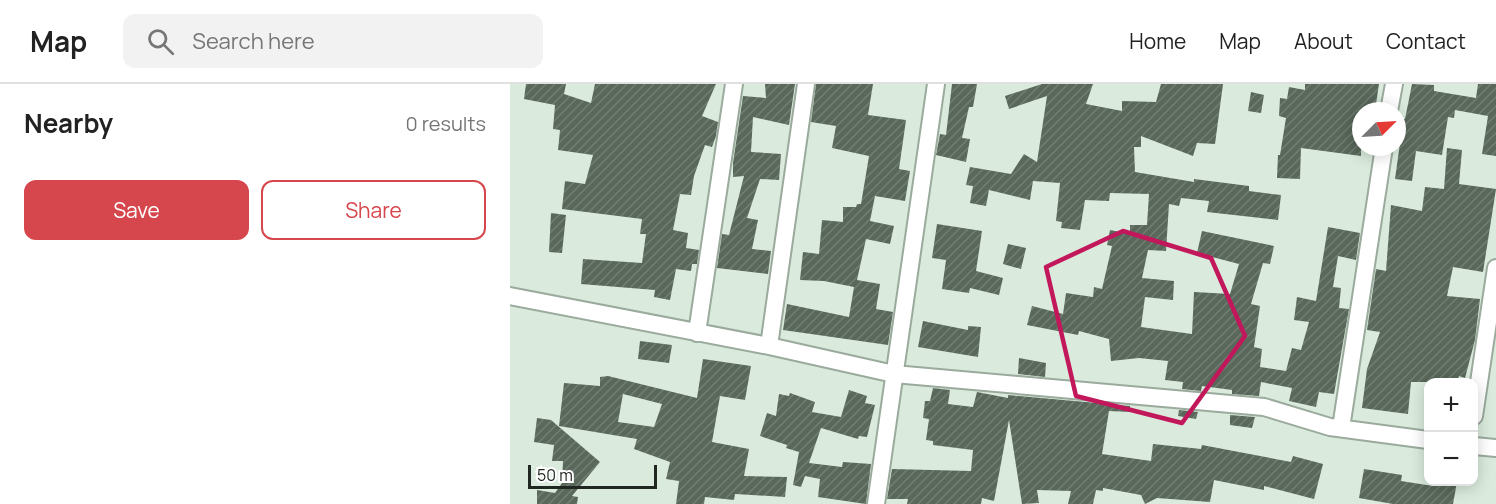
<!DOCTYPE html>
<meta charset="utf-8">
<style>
:root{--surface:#fff;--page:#f2f2f2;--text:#222;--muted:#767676;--line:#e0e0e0;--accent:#d6464d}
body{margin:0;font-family:Manrope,sans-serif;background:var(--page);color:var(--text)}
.controls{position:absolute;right:18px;bottom:18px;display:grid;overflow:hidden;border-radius:12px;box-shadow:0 3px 15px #0003}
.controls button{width:54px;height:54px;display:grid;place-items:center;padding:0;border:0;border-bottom:2px solid var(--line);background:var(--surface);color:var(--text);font:30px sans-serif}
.compass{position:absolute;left:842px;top:18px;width:54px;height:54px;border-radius:50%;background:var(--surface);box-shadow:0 3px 15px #0003;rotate:66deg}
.scale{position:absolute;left:18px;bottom:15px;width:129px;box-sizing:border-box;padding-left:6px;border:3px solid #202721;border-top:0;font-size:16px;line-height:21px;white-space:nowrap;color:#202721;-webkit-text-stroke:4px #fff;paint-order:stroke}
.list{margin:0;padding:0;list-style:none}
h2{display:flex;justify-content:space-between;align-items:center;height:78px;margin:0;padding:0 24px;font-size:26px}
h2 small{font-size:20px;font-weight:400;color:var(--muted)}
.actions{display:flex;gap:12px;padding:18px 24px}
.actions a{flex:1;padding:14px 0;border:2px solid var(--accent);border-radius:12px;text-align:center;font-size:21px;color:var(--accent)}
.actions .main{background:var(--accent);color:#fff}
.icon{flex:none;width:33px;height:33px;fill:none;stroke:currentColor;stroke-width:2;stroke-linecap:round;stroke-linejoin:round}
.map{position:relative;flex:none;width:986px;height:420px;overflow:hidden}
header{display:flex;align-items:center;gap:36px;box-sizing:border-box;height:84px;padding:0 30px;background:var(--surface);border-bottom:2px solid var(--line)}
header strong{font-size:28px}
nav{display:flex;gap:33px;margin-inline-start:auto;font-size:21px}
.search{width:420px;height:54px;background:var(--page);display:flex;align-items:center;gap:15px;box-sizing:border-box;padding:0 21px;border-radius:12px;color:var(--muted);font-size:22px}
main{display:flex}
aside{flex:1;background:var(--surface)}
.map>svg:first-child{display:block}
</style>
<header>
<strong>Map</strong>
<div class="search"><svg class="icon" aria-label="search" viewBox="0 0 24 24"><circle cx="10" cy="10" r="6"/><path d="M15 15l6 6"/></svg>Search here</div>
<nav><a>Home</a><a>Map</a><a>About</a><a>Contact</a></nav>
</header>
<main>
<aside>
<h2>Nearby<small>0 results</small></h2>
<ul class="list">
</ul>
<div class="actions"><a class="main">Save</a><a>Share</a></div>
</aside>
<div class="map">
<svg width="986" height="420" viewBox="0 0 986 420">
<defs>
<pattern id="building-hatch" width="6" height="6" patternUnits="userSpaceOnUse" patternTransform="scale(1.5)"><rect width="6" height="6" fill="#59685b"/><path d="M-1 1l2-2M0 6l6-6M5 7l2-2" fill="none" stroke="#727e73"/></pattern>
</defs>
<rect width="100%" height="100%" fill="#daebdd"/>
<path fill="url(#building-hatch)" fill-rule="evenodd" d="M16,0H56L54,10L81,19L85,0H206L192,32L208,38L206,52L202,63L195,61L184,92L181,111L170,110L163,146L178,149L176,164L189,166L187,180H182L181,187L166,185L160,216L144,213L145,206L71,200L73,175L132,179L136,150H130L132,135L52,125L55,97L75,100L83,71L48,66L50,46L43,45L45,21L14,15Z
M255,0H285L279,41L243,33L241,68L271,70L269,96L250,95L237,134L248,136L242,165L261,167L258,190L207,184L212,150L219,151L234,92L223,93V79L233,12L256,14Z
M306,0H363L358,31L396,36L389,85L400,87L395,117L365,112L360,137L384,142L380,160L356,155L347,196L370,200L366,225L383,228L378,261L273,246L277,220L339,233L344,203L314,197L290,196L293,168L309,170L312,136L333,138V123H346L347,120H351L359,72L322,64L326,42L301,38Z
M442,0H467L463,23H459L452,54L460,55L456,78L426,71L430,50L436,51Z
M532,0H583L576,20L612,27V17L646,18L651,0H713L705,60L687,59L683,72L631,52V63H624L625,88L684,98V95L739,102V107L771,111L768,136L697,128L699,117L671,114L669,122L659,120L656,167L638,166L632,194L664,197L663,216L635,213L631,243L682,250L684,208L720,210L729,180L687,169L692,147L764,162L760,180L753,179L741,220L750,222L744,263L752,265L750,283L776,287L782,264L791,266L799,238L784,236L787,213L806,217L818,143L850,149L846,176L828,172L823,203L831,204L829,224L839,225L824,310L809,308L806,323L779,317L782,304L751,298L749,312L722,310V306L692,302L691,307L672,305L673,298L655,296L658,277L629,274L601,277L599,255L569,247L568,251L517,241L522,222L553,230L556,209L583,213L584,203L592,205L602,162L597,161L600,146L620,150V141H637L639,110L600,109L599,117L575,116L570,146L551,144L552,138L546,137L550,99L523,97L520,116L479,106L476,122L460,119L463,102L456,101L460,83L501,90L514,70L527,78L537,12L499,25L495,12Z
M795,0H869L865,27H851V72L791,64L790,95L767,94L768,71H770L776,34L769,32L770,14L777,15L779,3L795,6Z
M902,0L924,1V7L966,14L968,0H986V72L972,70L978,32L945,26L944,34L938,33L932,71L906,67L902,97L885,95L890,59H887V34L895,35Z
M741,8L754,11L751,29L738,27Z
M937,64L952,66L949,100L986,105L973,188L943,183L937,212L970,215L965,256L955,294L949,292L948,298H901L898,330L852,324L857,285L870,248L857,246L866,185L876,187L881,121L912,127L915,103L934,105Z
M41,129L56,131L52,169L39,168Z
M427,140L472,147L466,187L493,194L489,211L460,204L459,209L432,205L436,176L422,174Z
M498,160L516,164L511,185L493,180Z
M413,237L458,246V242L471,243L468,273L408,263Z
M130,257L162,261L159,279L128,275Z
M509,274L536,279L535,293L508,290Z
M193,275L241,282L235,316L210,312L202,358L239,365L234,392L277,393L275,413L225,410L224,416L195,413L194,420H166L169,397L156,395L160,378L124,365L127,355L49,342L54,299L90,302V293L98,292L187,314ZM113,310L152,320L144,343L108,338Z
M423,304L440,306L438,320L463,323L467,308L498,314V311L620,322V328L599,327L592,370L641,377L643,360L691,365L692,361L781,378L783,372L813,380L804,415L754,402V406L704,396L700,418L647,414L635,420L631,411L593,404V407L586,406L583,420H558L561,407L527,406L529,419L512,420L499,336L484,417L472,414L471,420H397L398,415H377L382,385L461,387L463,366L423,361V357L416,356L419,335L413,334L415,317H420Z
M339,306L357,312L355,319L365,321L357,353L349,352L348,355L311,344L299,379L332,383L333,378L361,380L356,420L308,413L310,395L295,392L291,403L283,401L289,368L276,364L277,361L250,352L257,329L266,332L269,310L279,312L280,309L305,318L302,328L331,333Z
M669,326L688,328L686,335L668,332Z
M720,331L745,333L742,344L720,341Z
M27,334L41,336L90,378L62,412L68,413L67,420H27V406L45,409L52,399L53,377H42L44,361L24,358Z
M854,385L892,391L891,397L923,402L924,398H947L943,420H883L849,414Z"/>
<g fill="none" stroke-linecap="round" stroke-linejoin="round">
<g stroke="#9aaa9c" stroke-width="20">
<path id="street" d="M879,27L884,0
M0,212L259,262L384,290L754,323L820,343L918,356
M187,249L224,0
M259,262L296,0
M964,332L986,184
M831,344L874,63
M964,362L986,364
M366,420L426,0"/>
</g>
<use href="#street" stroke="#fff" stroke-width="16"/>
</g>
<path fill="none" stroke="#c2185b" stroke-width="4.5" stroke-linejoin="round" d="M613,147L701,174L735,252L672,339L566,312L536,183Z"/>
</svg>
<div class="controls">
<button>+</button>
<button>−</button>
</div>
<svg class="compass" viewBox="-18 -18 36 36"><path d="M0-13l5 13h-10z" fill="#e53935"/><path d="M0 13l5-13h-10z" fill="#767676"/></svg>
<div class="scale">50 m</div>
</div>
</main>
